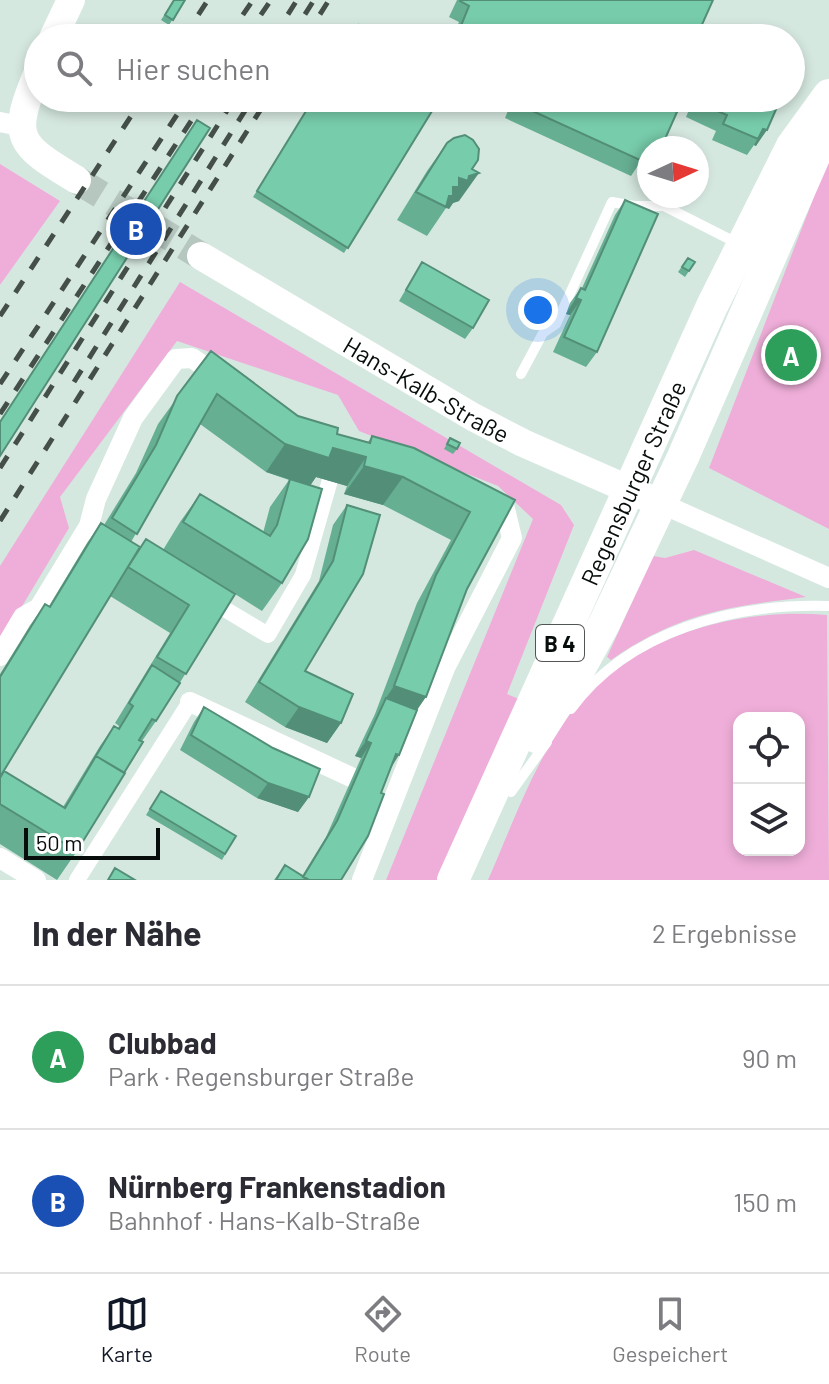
<!DOCTYPE html>
<html lang="de">
<meta charset="utf-8">
<style>
:root{--surface:#fff;--page:#f7f7f7;--text:#2b2b33;--muted:#7c7c81;--line:#e1e1e2;--accent:#111827}
body{margin:0;font-family:Barlow,sans-serif;background:var(--page);color:var(--text)}
.controls{position:absolute;right:24px;bottom:24px;display:grid;overflow:hidden;border-radius:16px;box-shadow:0 4px 12px #0003}
.controls button{width:72px;height:72px;display:grid;place-items:center;padding:0;border:0;border-bottom:2px solid var(--line);background:var(--surface);color:var(--text);font:40px sans-serif}
.compass{position:absolute;left:637px;top:136px;width:72px;height:72px;border-radius:50%;background:var(--surface);box-shadow:0 4px 12px #0003;rotate:86deg}
.scale{position:absolute;left:24px;bottom:20px;width:136px;box-sizing:border-box;padding-left:8px;border:4px solid #070d0a;border-top:0;font-size:22px;line-height:28px;white-space:nowrap;color:#070d0a;-webkit-text-stroke:6px #fff;paint-order:stroke}
.you{position:absolute;left:538px;top:310px;width:28px;height:28px;margin:-20px;border:6px solid #fff;border-radius:50%;background:#1a73e8;box-shadow:0 0 0 12px #1a73e833}
.badge{display:grid;place-items:center;width:52px;height:52px;border-radius:50%;background:var(--accent);color:#fff;font-size:26px;font-weight:700}
.pin{position:absolute;translate:-50% -50%;border:4px solid #fff;box-shadow:0 2px 8px #0006}
.list{margin:0;padding:0;list-style:none}
h2{display:flex;justify-content:space-between;align-items:center;height:104px;margin:0;padding:0 32px;font-size:34px}
h2 small{font-size:26px;font-weight:400;color:var(--muted)}
.list li{display:grid;grid-template-columns:52px 1fr auto;gap:24px;align-items:center;box-sizing:border-box;height:144px;padding:0 32px;border-top:2px solid var(--line)}
.list b{display:block;font-size:30px;white-space:nowrap}
.list p{margin:0;font-size:26px;white-space:nowrap;color:var(--muted)}
.list em{font-size:26px;font-style:normal;color:var(--muted)}
.icon{flex:none;width:44px;height:44px;fill:none;stroke:currentColor;stroke-width:2;stroke-linecap:round;stroke-linejoin:round}
.map{position:relative;flex:none;width:829px;height:880px;overflow:hidden}
.search{position:absolute;background:var(--surface);box-shadow:0 4px 12px #0003;left:24px;right:24px;top:24px;height:88px;display:flex;align-items:center;gap:20px;box-sizing:border-box;padding:0 28px;border-radius:44px;color:var(--muted);font-size:30px}
.sheet{height:392px;background:var(--surface)}
nav{display:flex;justify-content:space-around;align-items:center;box-sizing:border-box;height:112px;border-top:2px solid var(--line);background:var(--surface);font-size:22px;color:var(--muted)}
nav a{display:grid;justify-items:center;gap:4px}
nav .on{color:var(--accent)}
.map>svg:first-child{display:block}
</style>
<div class="map">
<svg width="829" height="880" viewBox="0 0 829 880">
<rect width="100%" height="100%" fill="#d5e8e0"/>
<path fill="#efaed9" fill-rule="evenodd" d="M829,158V529L709,468Z
M0,164L60,201L0,285Z
M180,282L561,505L574,525L507,694L524,701L441,880H386L533,519L498,486L359,431L338,395L177,341L60,497L69,528L0,643V566Z
M694,550L806,597C727,607 679,613 611,660L607,657L653,556L665,558Z
M827,615L829,880H488C510,830 529,776 559,730C616,641 725,607 827,615ZM739,718H799V850H739Z"/>
<g fill="none" stroke-linecap="round" stroke-linejoin="round">
<path stroke="#b6c7c0" stroke-width="28" stroke-dasharray="28 14" stroke-linecap="butt" d="M77,180L201,256"/>
<path stroke="#fff" stroke-width="10" d="M521,374L543,333L556,324L612,202L634,206H664L739,244
M571,709C629,630 735,603 829,606
M511,792L547,742"/>
<path stroke="#fff" stroke-width="16" d="M208,599L268,635L303,575L330,480
M77,880L190,702"/>
<path stroke="#fff" stroke-width="20" d="M0,122L20,126
M660,503L829,578
M0,656L23,617L39,608L89,526L96,499L133,418L176,359L192,358L224,380
M190,702L353,778
M0,858L36,880
M362,880L445,668L512,538L505,509L486,501"/>
<g stroke="#fff" stroke-width="28">
<path d="M53,38L71,0"/>
<path d="M38,72C10,138 17,144 77,180"/>
<path id="s1" d="M201,256L473,417L523,443L660,503"/>
</g>
<g stroke="#fff" stroke-width="32">
<path d="M536,737L580,668L604,624L683,457L814,157L825,109"/>
<path id="s2" d="M453,880L712,306L792,146L829,95"/>
</g>
<path stroke="#454f4a" stroke-width="5" stroke-dasharray="14 14" stroke-linecap="butt" d="M183,38L208,0
M227,38L253,0
M245,38L271,0
M273,38L297,0
M290,38L314,0
M305,38L329,0
M0,316L143,98
M74,382L253,98
M0,384L188,98
M0,414L206,98
M0,468L235,98
M0,521L268,98"/>
</g>
<path fill="#66af93" fill-rule="evenodd" d="M174,0H185L169,25L161,20Z
M457,0H713L696,38H452L459,22L449,17Z
M314,98H440L344,253L253,197Z
M513,98H669L649,148V167L648,168L639,164L631,176L505,118Z
M694,98H781L756,146L754,145L747,155L712,140L716,131L686,117Z
M447,143L472,169L459,201L453,203L449,209L446,208L427,236L397,220L427,171Z
M625,200L597,352L586,367L553,352L570,315L566,314L570,303L581,288H582L615,215Z
M688,258L695,262L685,277L678,272Z
M422,262L473,328L465,339L399,301Z
M211,351L298,416L337,434L368,442L372,436L515,500L467,589L417,710L341,880H274L285,865L302,876L326,837L361,758L355,756L375,714L417,603L451,540L383,505L344,494L347,486L316,477L310,485L282,583L262,611L235,594L156,721L142,741L139,739L77,851L57,880L0,844V777L63,807L100,746L114,726L118,728L119,726L115,723L170,633L110,596L0,777V674L31,624L45,604L49,606L87,543L101,523L104,525L136,473L158,424ZM200,424L266,472L289,480L270,507L263,533L200,494L180,522L163,550L140,547L131,542Z
M450,438L457,449L453,454L444,449Z
M347,505L380,515L305,671L341,723L327,743L285,727L245,702L319,581L333,525Z
M204,707L273,748L309,797L298,812L257,798L180,750L194,722Z
M161,791L236,836L222,860L146,815Z"/>
<path fill="#538f78" d="M763,129L767,130L756,146L754,145Z
M479,173L459,201L453,203L449,209L441,204L459,178L465,180L469,176Z
M576,298L581,300L570,315L566,314Z
M285,444L333,448L366,457L347,486L316,477L310,486L266,472Z
M364,466L403,477L383,505L344,494Z
M394,686L426,697L406,726L386,698Z
M299,707L341,723L327,743L285,727Z
M366,741L371,743L361,758L355,756Z
M396,754L399,755L389,771Z
M268,783L309,797L298,812L257,798Z"/>
<path fill="#77ccab" stroke="#538f78" stroke-width="2" d="M174,0H185L173,20L165,15Z
M461,0H713L696,38H456L469,6L460,1Z
M359,25L379,38H351Z
M314,98H440L348,248L257,191Z
M518,98H669L665,107L677,112L661,148H648L642,161L515,103Z
M698,98H781L767,130L763,129L758,139L723,124L727,115L696,102Z
M197,120L210,128L0,456V422Z
M465,135L473,140L479,149L478,160L472,169L479,173L469,176L468,181L459,178V187H453V196H449L446,207L416,192L447,143L454,138Z
M625,200L658,214L597,352L564,337L581,300L576,298L581,288L585,290Z
M688,258L695,262L689,271L682,267Z
M422,262L489,300L473,328L406,290Z
M211,351L298,416L338,428L337,434L370,443L372,436L414,448L515,500L467,589L426,697L394,686L436,575L470,512L403,477L364,466L366,457L333,448L329,458L285,444L217,394L137,534L112,518L156,445L177,396Z
M450,438L460,443L457,449L447,444Z
M290,479L322,489L308,539L282,583L183,522L200,494L270,536L277,525Z
M347,505L380,515L363,574L305,671L353,694L341,723L299,707L259,682L333,561Z
M101,523L140,547L0,777V677L45,604L50,607Z
M146,539L235,594L186,674L157,657L189,605L128,567Z
M152,665L180,683L156,721L152,719L139,740L143,742L124,773L96,756L91,764L114,726L119,729L133,706L129,703Z
M386,698L417,710L399,755L396,754L381,793L384,794L368,836L341,880H309L303,877L337,821L371,743L366,741Z
M204,707L273,748L320,769L309,797L268,783L191,735Z
M96,756L125,773L77,851L0,804V778L4,771L65,808Z
M161,791L236,836L225,854L150,809Z
M285,865L309,880H276Z
M115,868L135,880H108Z"/>
<g text-anchor="middle" dominant-baseline="central" stroke-width="7" stroke-linejoin="round" paint-order="stroke">
<rect fill="#fff" stroke="#515654" stroke-width="2" x="536" y="625" width="48" height="36" rx="6"/>
<g font-size="22" font-weight="bold" fill="#070d0a">
<text x="560" y="643">B 4</text>
</g>
<g font-size="24" fill="#070d0a" stroke="#fff">
<text stroke="none"><textPath href="#s1" startOffset="262">Hans-Kalb-Straße</textPath></text>
<text stroke="none"><textPath href="#s2" startOffset="436">Regensburger Straße</textPath></text>
</g>
</g>
</svg>
<div class="controls">
<button><svg class="icon" aria-label="locate" viewBox="0 0 24 24"><circle cx="12" cy="12" r="6"/><path d="M12 2v4M12 18v4M2 12h4M18 12h4"/></svg></button>
<button><svg class="icon" aria-label="layers" viewBox="0 0 24 24"><path d="M12 4l9 5-9 5-9-5zM3 14l9 5 9-5"/></svg></button>
</div>
<svg class="compass" viewBox="-18 -18 36 36"><path d="M0-13l5 13h-10z" fill="#e53935"/><path d="M0 13l5-13h-10z" fill="#7c7c81"/></svg>
<div class="scale">50 m</div>
<div class="you"></div>
<div class="pin badge" style="left:791px;top:355px;background:#2e9e5b">A</div>
<div class="pin badge" style="left:136px;top:229px;background:#1a4fb4">B</div>
<div class="search"><svg class="icon" aria-label="search" viewBox="0 0 24 24"><circle cx="10" cy="10" r="6"/><path d="M15 15l6 6"/></svg>Hier suchen</div>
</div>
<section class="sheet">
<h2>In der Nähe<small>2 Ergebnisse</small></h2>
<ul class="list">
<li><span class="badge" style="background:#2e9e5b">A</span><div><b>Clubbad</b><p>Park · Regensburger Straße</p></div><em>90 m</em></li>
<li><span class="badge" style="background:#1a4fb4">B</span><div><b>Nürnberg Frankenstadion</b><p>Bahnhof · Hans-Kalb-Straße</p></div><em>150 m</em></li>
</ul>
</section>
<nav>
<a class="on"><svg class="icon" aria-label="map" viewBox="0 0 24 24"><path d="M3 6l6-2 6 2 6-2v14l-6 2-6-2-6 2zM9 4v14M15 6v14"/></svg>Karte</a>
<a><svg class="icon" aria-label="directions" viewBox="0 0 24 24"><path d="M12 3l9 9-9 9-9-9zM9 14v-3h6M13 9l2 2-2 2"/></svg>Route</a>
<a><svg class="icon" aria-label="saved" viewBox="0 0 24 24"><path d="M7 4h10v16l-5-4-5 4z"/></svg>Gespeichert</a>
</nav>
